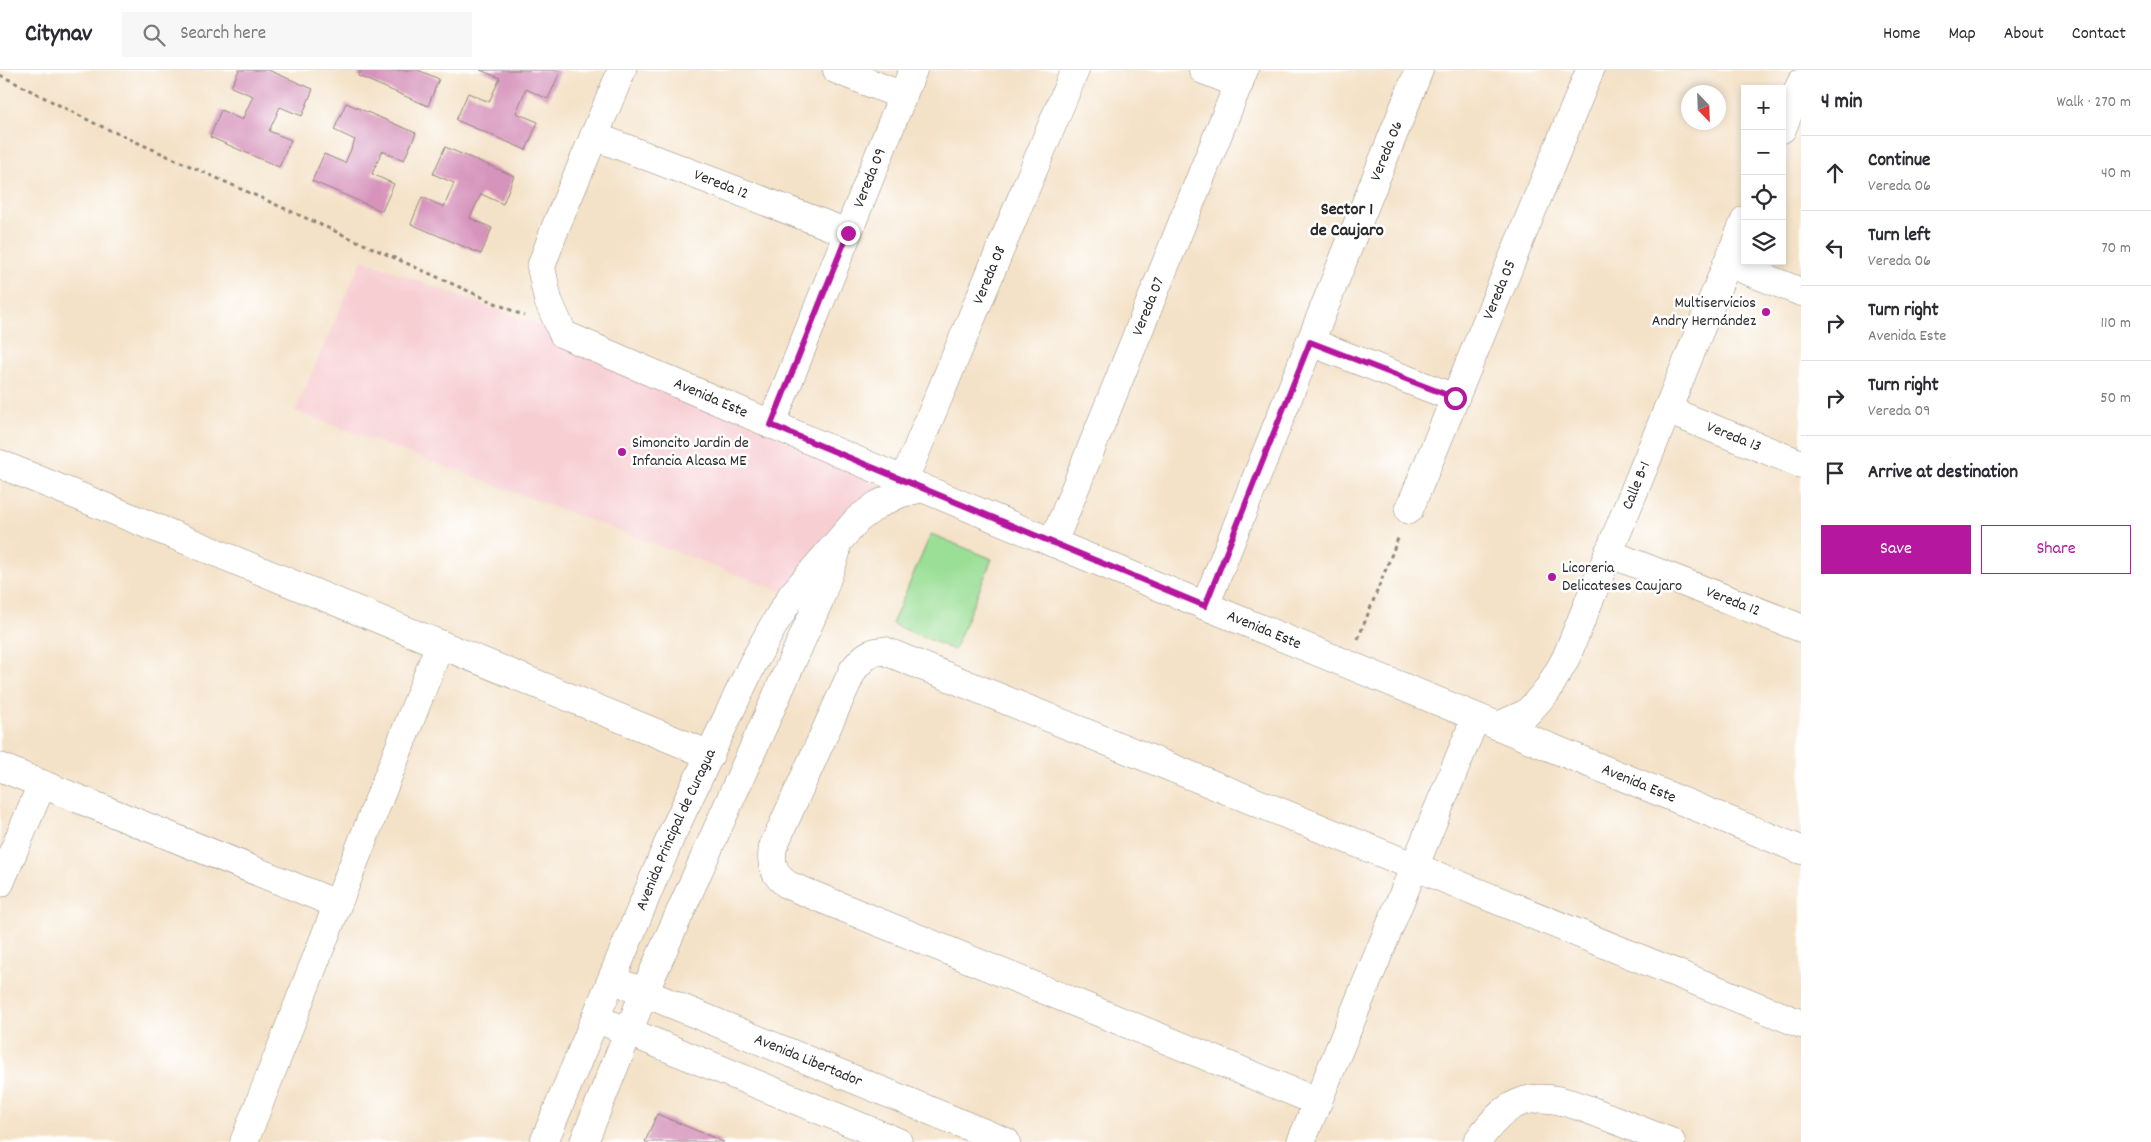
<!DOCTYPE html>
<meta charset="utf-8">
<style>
:root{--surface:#fff;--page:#f7f7f7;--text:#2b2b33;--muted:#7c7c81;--line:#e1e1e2;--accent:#b5179e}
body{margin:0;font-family:Dekko,sans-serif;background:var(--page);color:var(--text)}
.controls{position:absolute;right:15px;top:15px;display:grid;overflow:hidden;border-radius:0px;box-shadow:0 2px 8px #0003}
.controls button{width:45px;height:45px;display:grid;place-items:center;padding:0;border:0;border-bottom:1px solid var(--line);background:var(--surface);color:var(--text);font:25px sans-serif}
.compass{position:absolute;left:1681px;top:15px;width:45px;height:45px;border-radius:50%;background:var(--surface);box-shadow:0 2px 8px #0003;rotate:157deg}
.stop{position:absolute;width:15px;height:15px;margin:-11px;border:4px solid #b5179e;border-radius:50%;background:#fff}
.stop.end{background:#b5179e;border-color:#fff;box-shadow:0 1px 5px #0008}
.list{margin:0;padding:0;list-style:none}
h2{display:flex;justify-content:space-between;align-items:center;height:65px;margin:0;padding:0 20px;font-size:21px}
h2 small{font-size:16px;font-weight:400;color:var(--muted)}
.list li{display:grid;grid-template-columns:32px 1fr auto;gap:15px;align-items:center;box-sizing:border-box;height:75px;padding:0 20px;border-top:1px solid var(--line)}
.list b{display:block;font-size:19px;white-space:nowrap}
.list p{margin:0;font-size:16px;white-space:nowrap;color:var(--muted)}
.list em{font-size:16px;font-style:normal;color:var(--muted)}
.actions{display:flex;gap:10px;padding:15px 20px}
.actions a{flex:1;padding:11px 0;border:1px solid var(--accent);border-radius:0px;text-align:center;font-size:18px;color:var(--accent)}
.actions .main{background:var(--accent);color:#fff}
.icon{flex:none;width:28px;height:28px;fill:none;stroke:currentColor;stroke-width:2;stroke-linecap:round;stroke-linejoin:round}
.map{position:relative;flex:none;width:1801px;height:1072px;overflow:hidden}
header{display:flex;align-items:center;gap:30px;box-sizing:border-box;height:70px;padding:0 25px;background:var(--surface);border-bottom:1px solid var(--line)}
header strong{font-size:24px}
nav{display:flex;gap:28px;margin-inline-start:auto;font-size:18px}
.search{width:350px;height:45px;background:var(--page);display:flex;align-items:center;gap:12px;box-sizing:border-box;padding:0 18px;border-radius:0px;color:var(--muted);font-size:19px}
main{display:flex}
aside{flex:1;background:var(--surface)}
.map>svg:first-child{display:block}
</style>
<header>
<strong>Citynav</strong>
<div class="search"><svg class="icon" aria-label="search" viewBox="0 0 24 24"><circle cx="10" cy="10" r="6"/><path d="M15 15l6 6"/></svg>Search here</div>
<nav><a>Home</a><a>Map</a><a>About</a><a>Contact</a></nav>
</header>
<main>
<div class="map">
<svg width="1801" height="1072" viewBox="0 0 1801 1072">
<rect width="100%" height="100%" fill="#fff"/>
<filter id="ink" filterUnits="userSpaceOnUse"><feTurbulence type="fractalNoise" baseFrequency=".02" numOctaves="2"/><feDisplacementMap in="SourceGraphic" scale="10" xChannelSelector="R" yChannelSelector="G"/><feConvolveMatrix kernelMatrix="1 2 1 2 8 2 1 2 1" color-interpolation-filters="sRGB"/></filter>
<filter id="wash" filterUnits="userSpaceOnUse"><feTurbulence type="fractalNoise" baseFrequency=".0096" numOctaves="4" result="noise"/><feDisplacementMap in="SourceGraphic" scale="20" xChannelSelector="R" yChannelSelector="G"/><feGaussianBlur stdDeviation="1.12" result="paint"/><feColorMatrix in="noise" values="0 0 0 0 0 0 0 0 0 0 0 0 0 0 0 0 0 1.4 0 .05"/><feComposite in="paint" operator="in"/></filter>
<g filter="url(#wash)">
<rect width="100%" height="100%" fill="#f4e2c8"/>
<path fill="#f7cfd3" d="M362,190L563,264L899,424L792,525L295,341Z"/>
<path fill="#9bdf97" stroke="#638561" d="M931,464L992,489L954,580L892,554Z"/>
<g id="blocks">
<path fill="#d693bb" d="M239,0H268L313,19L302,46L280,37L269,61L291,70L279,97L210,67L221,40L242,50L253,26L231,17Z
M361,0H418L439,9L428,36L358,6Z
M480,0H556L560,2L548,29L526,19L516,43L538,52L526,80L456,50L468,23L489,32L500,8Z
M346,33L416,63L404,90L382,81L372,104L394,114L382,141L312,111L324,84L345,93L355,70L334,60Z
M445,77L514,106L503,134L481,124L470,148L492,158L481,184L411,154L422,127L444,137L454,113L433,104Z
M657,1044L724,1072H645Z"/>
</g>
</g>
<g filter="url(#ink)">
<use href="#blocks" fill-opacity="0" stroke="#90867a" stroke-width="1"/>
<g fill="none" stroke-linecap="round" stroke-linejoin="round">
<g stroke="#90867a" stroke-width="29">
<g id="minor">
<path id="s1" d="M622,0L556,156L541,197L548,230L563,264C972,443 1387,610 1801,780"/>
<path d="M837,0L903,26"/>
<path d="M1203,0L1239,14"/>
<path d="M1782,59L1801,13"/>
<path id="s2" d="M594,66L848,163"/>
<path d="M1727,193L1801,222"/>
<path d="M1310,272L1455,328"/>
<path id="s3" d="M1667,340L1801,394"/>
<path id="s4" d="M771,355L913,0"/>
<path d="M0,394L710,685"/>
<path id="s5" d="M904,410L1075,0"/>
<path id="s6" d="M1409,440L1590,0"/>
<path id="s7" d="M1053,473L1244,0"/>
<path id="s8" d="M1608,483L1801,558"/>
<path id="s9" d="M1205,536L1419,0"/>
<path id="s10" d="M1498,656L1527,643L1547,621L1565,590L1745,150"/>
<path d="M0,697L337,834"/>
<path d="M0,813L42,714"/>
<path id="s11" d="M628,916L1006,1072"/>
<path d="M612,955L898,1072"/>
<path d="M1318,1032L788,815C774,805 770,794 773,777L853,600C862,589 870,580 885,581L1801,954"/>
<path d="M244,1072L440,574"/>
<path id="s12" d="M544,1072L672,764L752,595L772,558L792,525L857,450L877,435L899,424L923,418"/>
<path d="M584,1072L644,923L819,531L836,483"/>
<path d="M1301,1072L1476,647"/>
<path d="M1477,1072C1515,1017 1544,1022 1600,1044C1623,1053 1647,1063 1671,1072"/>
</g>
</g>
<path stroke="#90867a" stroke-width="3" stroke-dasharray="4 4" stroke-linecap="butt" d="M0,5L94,53L524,246
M1358,569L1399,466"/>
<use href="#minor" stroke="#fff" stroke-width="28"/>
</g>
</g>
<g fill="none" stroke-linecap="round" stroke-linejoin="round" filter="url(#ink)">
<path stroke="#b5179e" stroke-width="6" d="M848,163L771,355L1205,536L1310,272L1455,328"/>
</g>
<g fill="#b5179e" stroke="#fff" stroke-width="2">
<circle cx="1766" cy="242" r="5"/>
<circle cx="622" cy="382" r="5"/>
<circle cx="1552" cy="507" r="5"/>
</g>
<g text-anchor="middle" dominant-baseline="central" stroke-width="5" stroke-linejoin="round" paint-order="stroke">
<g font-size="16" fill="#2b2b2b" stroke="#fff">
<text stroke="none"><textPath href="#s9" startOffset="490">Vereda 06</textPath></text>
<text stroke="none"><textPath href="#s4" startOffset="266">Vereda 09</textPath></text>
<text stroke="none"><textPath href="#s2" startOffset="136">Vereda 12</textPath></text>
<text stroke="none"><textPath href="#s5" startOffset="222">Vereda 08</textPath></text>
<text stroke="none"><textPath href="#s6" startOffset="238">Vereda 05</textPath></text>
<text stroke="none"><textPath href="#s7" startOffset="255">Vereda 07</textPath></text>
<text stroke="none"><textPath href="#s1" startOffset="445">Avenida Este</textPath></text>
<text stroke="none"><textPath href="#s3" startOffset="72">Vereda 13</textPath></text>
<text stroke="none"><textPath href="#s10" startOffset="286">Calle B-1</textPath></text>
<text stroke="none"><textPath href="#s8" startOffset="134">Vereda 12</textPath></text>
<text stroke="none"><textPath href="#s1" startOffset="1045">Avenida Este</textPath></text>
<text stroke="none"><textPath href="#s1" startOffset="1450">Avenida Este</textPath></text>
<text stroke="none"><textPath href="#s12" startOffset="339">Avenida Principal de Curagua</textPath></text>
<text stroke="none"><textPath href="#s11" startOffset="195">Avenida Libertador</textPath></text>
</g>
<g font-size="16" fill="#2b2b2b" stroke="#fff" text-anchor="start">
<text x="1756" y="233" text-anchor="end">Multiservicios<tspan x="1756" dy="18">Andry Hernández</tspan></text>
<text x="632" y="373">Simoncito Jardin de<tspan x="632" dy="18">Infancia Alcasa ME</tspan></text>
<text x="1562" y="498">Licoreria<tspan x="1562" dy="18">Delicateses Caujaro</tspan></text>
</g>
<g font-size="18" font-weight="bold" fill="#2b2b2b" stroke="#fff">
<text x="1347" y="140">Sector 1<tspan x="1347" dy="21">de Caujaro</tspan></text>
</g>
</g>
</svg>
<div class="controls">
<button>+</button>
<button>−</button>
<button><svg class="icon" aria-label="locate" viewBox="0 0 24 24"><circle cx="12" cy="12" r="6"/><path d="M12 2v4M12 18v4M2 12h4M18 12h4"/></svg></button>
<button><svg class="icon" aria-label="layers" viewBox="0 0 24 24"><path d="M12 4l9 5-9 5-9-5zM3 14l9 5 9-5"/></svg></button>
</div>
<svg class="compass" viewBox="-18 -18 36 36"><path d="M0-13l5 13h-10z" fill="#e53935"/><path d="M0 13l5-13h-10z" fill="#7c7c81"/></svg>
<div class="stop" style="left:1455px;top:328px"></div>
<div class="stop end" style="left:848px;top:163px"></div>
</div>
<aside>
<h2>4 min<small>Walk · 270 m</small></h2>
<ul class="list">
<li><svg class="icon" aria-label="ahead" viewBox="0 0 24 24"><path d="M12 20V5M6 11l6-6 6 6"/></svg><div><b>Continue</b><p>Vereda 06</p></div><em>40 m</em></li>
<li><svg class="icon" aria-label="left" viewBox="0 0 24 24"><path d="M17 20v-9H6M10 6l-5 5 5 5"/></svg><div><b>Turn left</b><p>Vereda 06</p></div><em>70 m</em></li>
<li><svg class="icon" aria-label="right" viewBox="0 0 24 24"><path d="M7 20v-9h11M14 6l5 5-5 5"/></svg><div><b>Turn right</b><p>Avenida Este</p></div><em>110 m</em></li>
<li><svg class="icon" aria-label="right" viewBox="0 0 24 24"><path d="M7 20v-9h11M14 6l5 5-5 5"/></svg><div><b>Turn right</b><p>Vereda 09</p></div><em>50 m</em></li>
<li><svg class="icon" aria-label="arrive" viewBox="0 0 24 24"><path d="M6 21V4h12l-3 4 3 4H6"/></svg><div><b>Arrive at destination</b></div></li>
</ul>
<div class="actions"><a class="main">Save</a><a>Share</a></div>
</aside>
</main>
